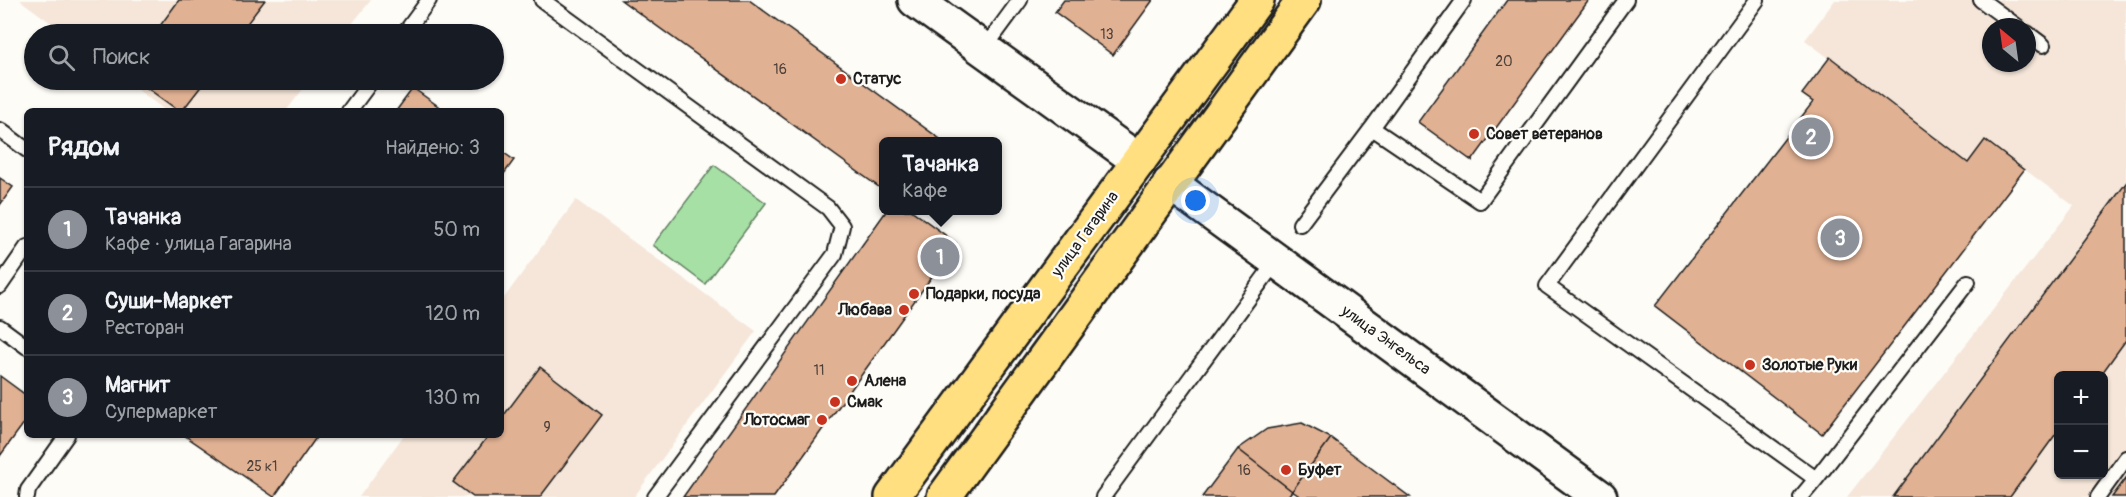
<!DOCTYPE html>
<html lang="ru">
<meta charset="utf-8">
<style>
:root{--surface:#171b24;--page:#20242c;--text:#f1f3f6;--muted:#9ea1a6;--line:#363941;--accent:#8c9099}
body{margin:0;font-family:Pangolin,sans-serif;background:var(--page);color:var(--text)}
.controls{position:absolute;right:18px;bottom:18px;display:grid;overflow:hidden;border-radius:9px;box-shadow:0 2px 4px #0004}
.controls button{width:54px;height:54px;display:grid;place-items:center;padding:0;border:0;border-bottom:2px solid var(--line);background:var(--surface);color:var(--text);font:30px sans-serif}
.compass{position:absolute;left:1982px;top:18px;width:54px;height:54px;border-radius:50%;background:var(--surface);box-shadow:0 2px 4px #0004;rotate:331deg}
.you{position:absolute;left:1196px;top:201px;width:21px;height:21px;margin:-15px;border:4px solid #fff;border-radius:50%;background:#1a73e8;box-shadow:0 0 0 9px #1a73e833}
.badge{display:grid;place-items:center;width:39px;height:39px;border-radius:50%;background:var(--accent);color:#fff;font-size:20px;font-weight:700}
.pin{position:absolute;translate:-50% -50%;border:3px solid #fff;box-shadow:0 2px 6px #0006}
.popup{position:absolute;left:879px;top:137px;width:123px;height:78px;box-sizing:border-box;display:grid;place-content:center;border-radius:9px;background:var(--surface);filter:drop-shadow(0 2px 4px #0005);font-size:20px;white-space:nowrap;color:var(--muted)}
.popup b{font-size:22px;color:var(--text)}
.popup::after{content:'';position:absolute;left:50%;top:100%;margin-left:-12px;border:12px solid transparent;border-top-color:var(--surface)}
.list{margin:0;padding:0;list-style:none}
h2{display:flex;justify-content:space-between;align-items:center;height:78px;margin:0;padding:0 24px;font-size:26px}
h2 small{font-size:20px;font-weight:400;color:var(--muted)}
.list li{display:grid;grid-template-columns:39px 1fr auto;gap:18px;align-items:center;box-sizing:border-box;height:84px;padding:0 24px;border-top:2px solid var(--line)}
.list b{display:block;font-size:22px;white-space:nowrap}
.list p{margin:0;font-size:20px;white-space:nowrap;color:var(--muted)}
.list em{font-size:20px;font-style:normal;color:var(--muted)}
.icon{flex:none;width:33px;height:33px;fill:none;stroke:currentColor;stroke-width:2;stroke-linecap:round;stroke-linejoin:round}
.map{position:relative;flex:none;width:2126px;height:497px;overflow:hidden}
.search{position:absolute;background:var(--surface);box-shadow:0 2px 4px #0004;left:24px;top:24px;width:480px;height:66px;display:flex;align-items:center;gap:15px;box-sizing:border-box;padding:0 21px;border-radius:33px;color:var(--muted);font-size:22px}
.panel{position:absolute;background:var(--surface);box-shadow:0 2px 4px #0004;left:24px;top:108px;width:480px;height:330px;border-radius:9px}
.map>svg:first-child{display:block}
</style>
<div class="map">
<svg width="2126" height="497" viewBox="0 0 2126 497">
<rect width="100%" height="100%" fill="#fdfcf7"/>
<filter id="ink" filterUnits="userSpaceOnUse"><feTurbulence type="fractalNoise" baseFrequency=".0167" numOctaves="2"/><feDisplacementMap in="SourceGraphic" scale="12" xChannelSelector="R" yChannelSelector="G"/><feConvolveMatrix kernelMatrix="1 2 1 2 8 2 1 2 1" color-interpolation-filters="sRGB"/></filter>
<g filter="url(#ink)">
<path fill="#f5e6d9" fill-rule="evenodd" d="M20,0H371L344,34H66Z
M1835,0H2126V497H1847L2074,206L1985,140L1968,163L1805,40ZM1991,27H2027V63H1991ZM2058,376H2104V474H2058Z
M125,80H310L286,111H166Z
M576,200L756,331L634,497H359L404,435H501V302Z"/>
<path fill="#a6e0a5" stroke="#617e60" stroke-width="1.5" d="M714,165L766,203L705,284L653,245Z"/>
<path fill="#e1b193" stroke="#1c1c1c" stroke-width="1.5" d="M179,0H265L239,34H154Z
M621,0H749L940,139L938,142H883V190Z
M1064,0H1153L1113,55L1055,12Z
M1507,0H1589L1472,161L1418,122Z
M1830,57L1968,163L1985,140L2024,170L1822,434L1655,306L1813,102L1802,94Z
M136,80H206L182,111H179Z
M413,88L445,111H396Z
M501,151L514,160L501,178Z
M0,178L13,187L0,205Z
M2126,183V340L2100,376H2058V431L2010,497H1893Z
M887,210H911L956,243L774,497H683Z
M540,367L602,415L540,497H473L453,482L489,435H501V419Z
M0,376L27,396V419L0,456Z
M1302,423L1331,438L1292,491L1238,449L1267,429Z
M184,435H318L274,497Z
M1331,438L1410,497H1301L1292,491Z
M1238,449L1292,491L1287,497H1202Z
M2126,478V497H2112Z"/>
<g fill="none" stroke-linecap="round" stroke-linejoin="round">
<g stroke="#1c1c1c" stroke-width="18">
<path id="lane" d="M542,0L828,208L842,226L835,254L655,497
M1464,0L1372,128L1480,201L1626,0
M1757,0L1547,286L1816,479L1801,497
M1981,0L2018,27
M2027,33L2043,45
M404,34L429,0
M984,49L1020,0
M349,111L372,80
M0,130L27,150
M1300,224L1372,128
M0,286L27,247
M0,327L27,347
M1816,479L1968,282
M27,497L28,490L67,435
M1103,497L1277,260
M2098,497L2126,458"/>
</g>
<g stroke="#1c1c1c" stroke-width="38">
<path id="secondary" d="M915,0L1139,161
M1170,183L1600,497"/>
</g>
<g stroke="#1c1c1c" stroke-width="38">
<path id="primary" d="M892,497L1257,0
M944,497L1304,0"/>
</g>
<use href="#lane" stroke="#fdfcf7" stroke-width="14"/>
<use href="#secondary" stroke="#fdfcf7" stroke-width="33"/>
<use href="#primary" stroke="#ffdf80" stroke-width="33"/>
</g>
</g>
<g fill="#c8321e" stroke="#fdfcf7" stroke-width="2">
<circle cx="841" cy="79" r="6"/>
<circle cx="1474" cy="134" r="6"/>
<circle cx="914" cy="294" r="6"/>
<circle cx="904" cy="310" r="6"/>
<circle cx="1750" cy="365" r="6"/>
<circle cx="852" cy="381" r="6"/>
<circle cx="835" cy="402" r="6"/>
<circle cx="822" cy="420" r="6"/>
<circle cx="1286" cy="470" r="6"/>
</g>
<g text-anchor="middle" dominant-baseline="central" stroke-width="4.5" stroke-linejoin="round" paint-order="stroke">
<g font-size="14" fill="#4d413a">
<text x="1107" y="34">13</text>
<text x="1504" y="61">20</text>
<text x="780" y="69">16</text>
<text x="819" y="370">11</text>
<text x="547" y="427">9</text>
<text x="262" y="466">25 к1</text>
<text x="1244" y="470">16</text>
</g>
<g font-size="16" font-weight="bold" fill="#1c1c1c" stroke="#fdfcf7" text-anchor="start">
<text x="853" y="79">Статус</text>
<text x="1486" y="134">Совет ветеранов</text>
<text x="926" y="294">Подарки, посуда</text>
<text x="892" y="310" text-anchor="end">Любава</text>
<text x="1762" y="365">Золотые Руки</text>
<text x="864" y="381">Алена</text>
<text x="847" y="402">Смак</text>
<text x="810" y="420" text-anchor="end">Лотосмаг</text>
<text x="1298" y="470">Буфет</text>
</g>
<g font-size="16" fill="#1c1c1c" stroke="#fdfcf7">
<text transform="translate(1085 234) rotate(-54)">улица Гагарина</text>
<text transform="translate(1386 340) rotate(36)">улица Энгельса</text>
</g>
</g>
</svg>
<div class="controls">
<button>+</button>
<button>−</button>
</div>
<svg class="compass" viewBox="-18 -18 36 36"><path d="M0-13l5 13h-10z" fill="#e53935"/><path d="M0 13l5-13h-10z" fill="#9ea1a6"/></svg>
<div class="you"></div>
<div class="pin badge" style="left:940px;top:257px">1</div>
<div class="popup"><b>Тачанка</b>Кафе</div>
<div class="pin badge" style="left:1811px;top:137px">2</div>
<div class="pin badge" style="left:1840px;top:238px">3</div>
<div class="search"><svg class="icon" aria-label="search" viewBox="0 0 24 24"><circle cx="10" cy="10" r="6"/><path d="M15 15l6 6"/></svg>Поиск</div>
<section class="panel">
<h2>Рядом<small>Найдено: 3</small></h2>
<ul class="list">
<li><span class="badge">1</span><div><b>Тачанка</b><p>Кафе · улица Гагарина</p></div><em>50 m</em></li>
<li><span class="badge">2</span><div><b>Суши-Маркет</b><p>Ресторан</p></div><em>120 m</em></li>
<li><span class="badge">3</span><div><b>Магнит</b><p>Супермаркет</p></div><em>130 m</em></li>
</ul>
</section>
</div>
